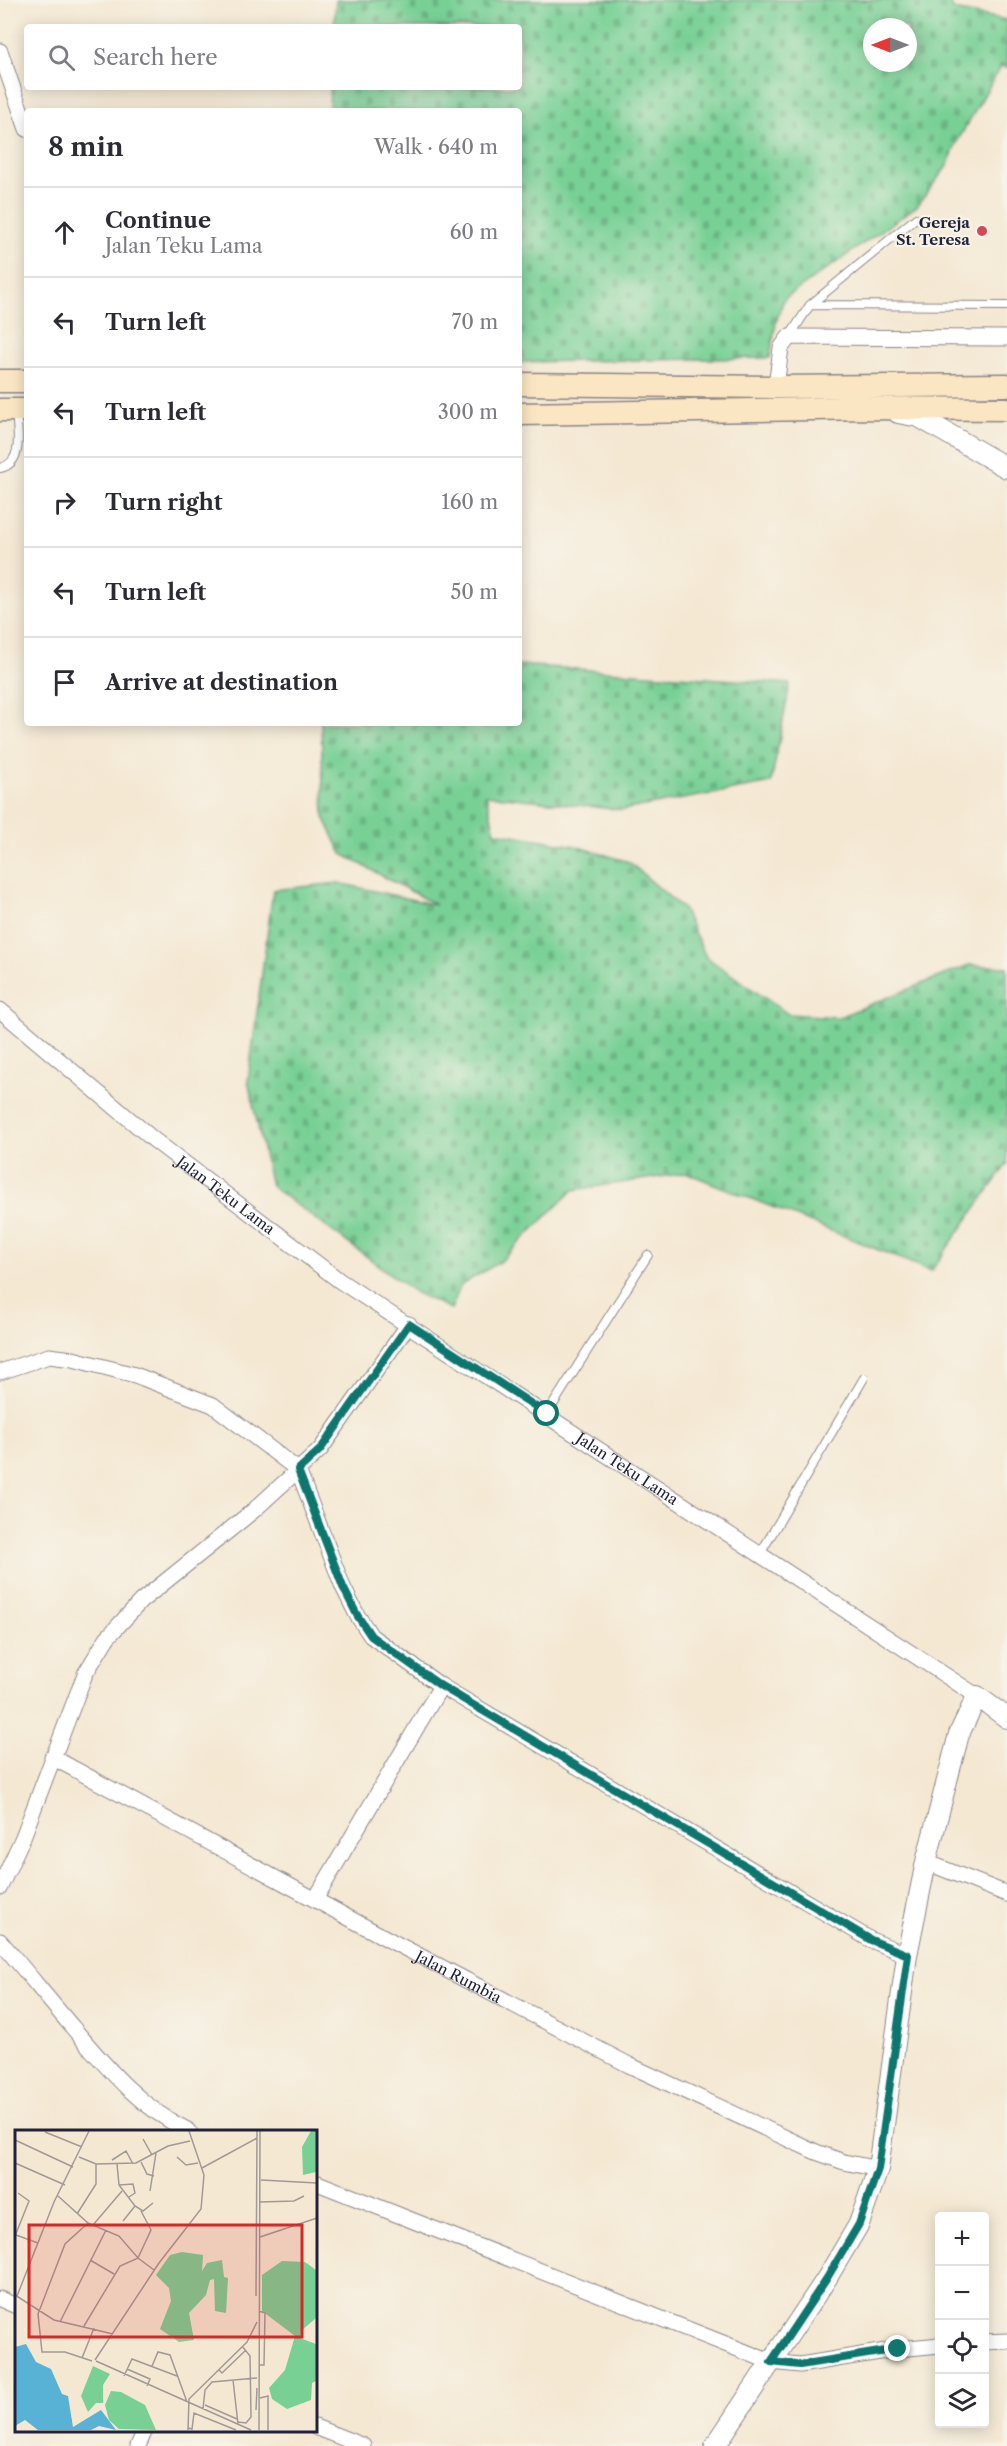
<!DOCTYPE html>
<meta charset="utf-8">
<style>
:root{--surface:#fff;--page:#f7f7f7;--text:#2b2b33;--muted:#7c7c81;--line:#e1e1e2}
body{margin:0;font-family:"Libre Caslon Text",serif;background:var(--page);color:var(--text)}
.controls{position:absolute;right:18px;bottom:18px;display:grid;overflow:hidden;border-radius:6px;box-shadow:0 3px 15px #0003}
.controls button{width:54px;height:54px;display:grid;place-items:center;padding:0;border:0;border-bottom:2px solid var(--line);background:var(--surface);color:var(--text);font:30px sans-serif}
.compass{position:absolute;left:863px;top:18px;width:54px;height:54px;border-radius:50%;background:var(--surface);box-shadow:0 3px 15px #0003;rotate:270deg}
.stop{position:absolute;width:18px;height:18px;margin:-14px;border:4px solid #0f766e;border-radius:50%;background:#fff}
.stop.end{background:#0f766e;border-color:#fff;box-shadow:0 2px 6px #0008}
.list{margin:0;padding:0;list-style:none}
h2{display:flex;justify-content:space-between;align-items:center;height:78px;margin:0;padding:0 24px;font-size:26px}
h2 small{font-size:20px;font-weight:400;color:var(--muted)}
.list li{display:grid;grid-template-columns:39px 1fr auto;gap:18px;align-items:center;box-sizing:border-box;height:90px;padding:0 24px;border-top:2px solid var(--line)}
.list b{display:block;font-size:22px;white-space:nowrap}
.list p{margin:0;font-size:20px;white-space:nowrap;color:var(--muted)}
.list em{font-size:20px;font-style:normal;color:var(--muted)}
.icon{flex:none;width:33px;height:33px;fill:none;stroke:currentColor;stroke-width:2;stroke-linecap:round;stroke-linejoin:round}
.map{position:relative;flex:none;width:1007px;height:2446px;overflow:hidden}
.search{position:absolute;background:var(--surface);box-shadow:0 3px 15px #0003;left:24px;top:24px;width:498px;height:66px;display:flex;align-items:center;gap:15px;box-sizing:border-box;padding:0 21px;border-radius:6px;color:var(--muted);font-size:22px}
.panel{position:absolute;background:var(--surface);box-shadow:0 3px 15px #0003;left:24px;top:108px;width:498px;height:618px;border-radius:6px}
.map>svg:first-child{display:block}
</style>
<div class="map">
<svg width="1007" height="2446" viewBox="0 0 1007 2446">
<defs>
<pattern id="cemetery-stones" width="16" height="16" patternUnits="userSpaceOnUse" patternTransform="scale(1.5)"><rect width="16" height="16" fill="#78d095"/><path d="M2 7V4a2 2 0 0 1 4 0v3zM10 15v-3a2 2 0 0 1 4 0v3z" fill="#68b281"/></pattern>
</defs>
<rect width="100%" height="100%" fill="#f7f3e8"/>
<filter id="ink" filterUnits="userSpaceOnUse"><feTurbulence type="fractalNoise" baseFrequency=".0167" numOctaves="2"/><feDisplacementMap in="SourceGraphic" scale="12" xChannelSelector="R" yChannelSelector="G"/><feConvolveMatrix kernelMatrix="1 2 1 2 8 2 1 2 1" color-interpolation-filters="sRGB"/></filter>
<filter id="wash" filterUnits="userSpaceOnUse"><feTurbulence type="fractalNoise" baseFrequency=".008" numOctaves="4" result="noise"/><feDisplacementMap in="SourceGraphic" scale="24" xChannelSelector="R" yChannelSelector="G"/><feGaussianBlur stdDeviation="1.35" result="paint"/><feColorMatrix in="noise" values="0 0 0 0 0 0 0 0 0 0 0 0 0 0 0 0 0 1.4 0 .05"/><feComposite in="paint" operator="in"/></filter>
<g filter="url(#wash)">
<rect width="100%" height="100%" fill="#f4e8d3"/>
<path fill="url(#cemetery-stones)" stroke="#4d7968" stroke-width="1.5" fill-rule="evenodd" d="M336,0H948L954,10L1007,20V68L1001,66L958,140L947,166L917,206L784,299L776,322L770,358L519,362V111H329L330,87H519V27H334ZM872,27H908V63H872Z
M519,665L790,684L771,783L622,810L486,795L495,832L576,846L629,862L683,909L706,957L788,1014L839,1017L969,965L1007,967V1164L931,1271L687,1173L573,1190L501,1261L461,1285L451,1309L416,1293L271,1186L248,1081L273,890L339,883L436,905L342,854L324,817L321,723H519Z"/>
</g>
<g filter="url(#ink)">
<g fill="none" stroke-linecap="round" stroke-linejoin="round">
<g stroke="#8b8587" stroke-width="10">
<path id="service" d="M916,218L810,305L1007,306
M789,337L810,305
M0,468C25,463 17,430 16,411
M547,1414L648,1255
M760,1554L864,1378"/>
</g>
<g stroke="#8b8587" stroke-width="17">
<g id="minor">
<path d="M0,51L27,129"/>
<path d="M776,387L781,348L789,337L1007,338"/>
<path id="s1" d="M0,1010L154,1140L340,1281L977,1696"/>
<path d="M409,1324L320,1450L298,1470L343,1587L357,1615L371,1636L441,1686L871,1940L907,1955"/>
<path d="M0,1372L49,1356L73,1359L135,1375L213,1405L298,1470L253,1511L141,1601L107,1638L85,1674L23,1837L0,1887"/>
<path id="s2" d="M52,1757L395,1943L629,2065L816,2152L844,2162L878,2169"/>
<path d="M926,1862L1007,1894"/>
<path d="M316,1898L441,1686"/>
<path d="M0,1941C25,1970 49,2000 74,2029C108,2069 140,2108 189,2131"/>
<path d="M315,2182L771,2362L800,2365L898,2349L940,2345"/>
<path d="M0,2299L16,2306"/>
<path d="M984,2342L1007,2341"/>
<path d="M315,2427L363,2446"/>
<path d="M138,2446L145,2430"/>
</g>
</g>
<g stroke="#8b8587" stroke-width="22">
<path id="tertiary" d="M898,413L919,417L1007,468
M715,2446L827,2278L859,2224L878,2169L907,1955L926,1862L959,1734L977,1696L1007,1718"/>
</g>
<g stroke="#8b8587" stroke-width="25">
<path id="secondary" d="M0,381H27
M519,384L776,387L1007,385
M0,410H27
M519,414L870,408L1007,409"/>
</g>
<use href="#service" stroke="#fff" stroke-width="8"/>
<use href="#minor" stroke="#fff" stroke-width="15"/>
<use href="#tertiary" stroke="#fff" stroke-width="20"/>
<use href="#secondary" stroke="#fbe6c4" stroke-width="22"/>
</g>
</g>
<g fill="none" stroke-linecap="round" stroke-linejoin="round" filter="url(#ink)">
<path stroke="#0f766e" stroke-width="8" d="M547,1414L409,1324L320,1450L298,1470L343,1587L357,1615L371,1636L441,1686L871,1940L908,1955L878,2169L859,2224L827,2278L771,2362L800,2365L898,2349"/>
</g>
<circle fill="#d1495b" stroke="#f7f3e8" stroke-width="2" cx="982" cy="231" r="6"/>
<g text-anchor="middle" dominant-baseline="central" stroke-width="4.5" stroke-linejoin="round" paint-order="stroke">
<g font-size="15" font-weight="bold" fill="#22223b" stroke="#f7f3e8" text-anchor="end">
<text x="970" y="222">Gereja<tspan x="970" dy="17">St. Teresa</tspan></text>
</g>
<g font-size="15" fill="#22223b" stroke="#f7f3e8">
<text stroke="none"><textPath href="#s1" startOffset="292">Jalan Teku Lama</textPath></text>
<text stroke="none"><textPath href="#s1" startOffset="778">Jalan Teku Lama</textPath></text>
<text stroke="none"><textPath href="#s2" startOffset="462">Jalan Rumbia</textPath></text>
</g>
</g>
<g transform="translate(15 2130)">
<rect width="302" height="302" fill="#f4e8d3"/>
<path d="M296,1H301V42L288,45L287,17ZM167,122L188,125L187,141L192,133L207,130L209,147L213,148L211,183L200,181L199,149L195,150L191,165L174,183L179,210L164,212L145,199L156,171L154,158L141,145L155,125ZM267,131L290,132L301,140V188L286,201L285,208L301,214V251L297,253L296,270L272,279L257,269L254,258L270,240L280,206L247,181V145ZM96,261L106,262L130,275L141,300L104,299L94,290L90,275Z" fill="#78d095"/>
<path d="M78,236L95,244L88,255V273H81L73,282L66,266Z" fill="#78d095"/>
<path d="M11,214L21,232L36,239L47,264L53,266L58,297L86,280L101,300L84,296L76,300H23L10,290L0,296V217Z" fill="#58b2d6"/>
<path fill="none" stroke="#a09996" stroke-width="1.5" d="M30,2L67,17M128,9L137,25M0,10L58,37M64,27L81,34L121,33L153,16L175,11M162,27L171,35L183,33M97,30L111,21L118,34M126,32L132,44L139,46M0,33L50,55M102,34L104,55L120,76L128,81L138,73M187,38L242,8M246,50L302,53M104,55L118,54L120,63L114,67M135,61L141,23M43,66L73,93L104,106L123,128L136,100L126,81M245,72L279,71L289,66M62,84L81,54V34M108,91L120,76M73,93L50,114L23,184L27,222H50L77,231M78,95L107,61M1,105L23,113M0,106L14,71L3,63M245,107L302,88M75,130L99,144M0,165L39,190L98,204M2,166L39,72L74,1M241,166L242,1M244,181L250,183L249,235H244M45,192L91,100M69,196L105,136L123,128L139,140M67,228L79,198M80,230L144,133L186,79L189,45L174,1M81,231L236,300M137,236L143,222L155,225L172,272M112,239L135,249L132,256M204,240L207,243L231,220M109,246L117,229L162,246M218,250L223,294M245,268L253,266V300M190,275L222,289M188,279L190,260L197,252L242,248M241,280L242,258M223,292L231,293L236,287L235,226L227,216M173,298L177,299L179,283L221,300M173,300L174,269L232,212L242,192M244,300L245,1"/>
<path fill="#d62828" fill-opacity="0.15" stroke="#d62828" stroke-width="3" d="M14,95H287V207H14Z"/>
<rect width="302" height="302" fill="none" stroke="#22223b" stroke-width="3"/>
</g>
</svg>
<div class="controls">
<button>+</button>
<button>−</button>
<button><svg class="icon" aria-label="locate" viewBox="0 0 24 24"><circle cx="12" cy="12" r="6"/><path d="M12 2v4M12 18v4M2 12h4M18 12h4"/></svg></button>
<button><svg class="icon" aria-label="layers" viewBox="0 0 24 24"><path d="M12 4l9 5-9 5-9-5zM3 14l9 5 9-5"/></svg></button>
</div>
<svg class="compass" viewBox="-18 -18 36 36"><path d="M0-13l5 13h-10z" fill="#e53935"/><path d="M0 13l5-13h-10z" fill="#7c7c81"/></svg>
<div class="stop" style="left:547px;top:1414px"></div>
<div class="stop end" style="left:898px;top:2349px"></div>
<div class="search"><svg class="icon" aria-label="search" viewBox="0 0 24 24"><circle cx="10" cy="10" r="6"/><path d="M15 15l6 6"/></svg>Search here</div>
<section class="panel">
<h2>8 min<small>Walk · 640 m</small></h2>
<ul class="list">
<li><svg class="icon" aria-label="ahead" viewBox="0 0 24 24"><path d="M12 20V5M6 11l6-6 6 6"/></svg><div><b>Continue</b><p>Jalan Teku Lama</p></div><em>60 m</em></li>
<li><svg class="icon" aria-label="left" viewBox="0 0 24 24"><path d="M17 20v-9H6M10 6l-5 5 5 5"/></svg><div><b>Turn left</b></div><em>70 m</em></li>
<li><svg class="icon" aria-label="left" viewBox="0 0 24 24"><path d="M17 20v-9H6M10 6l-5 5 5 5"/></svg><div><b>Turn left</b></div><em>300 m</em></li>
<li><svg class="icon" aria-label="right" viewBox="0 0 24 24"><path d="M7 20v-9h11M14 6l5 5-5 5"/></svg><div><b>Turn right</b></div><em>160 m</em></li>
<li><svg class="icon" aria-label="left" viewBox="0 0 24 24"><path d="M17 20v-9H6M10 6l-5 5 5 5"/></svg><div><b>Turn left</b></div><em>50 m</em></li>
<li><svg class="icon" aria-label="arrive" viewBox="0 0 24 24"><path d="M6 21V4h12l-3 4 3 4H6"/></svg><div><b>Arrive at destination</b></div></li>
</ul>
</section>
</div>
